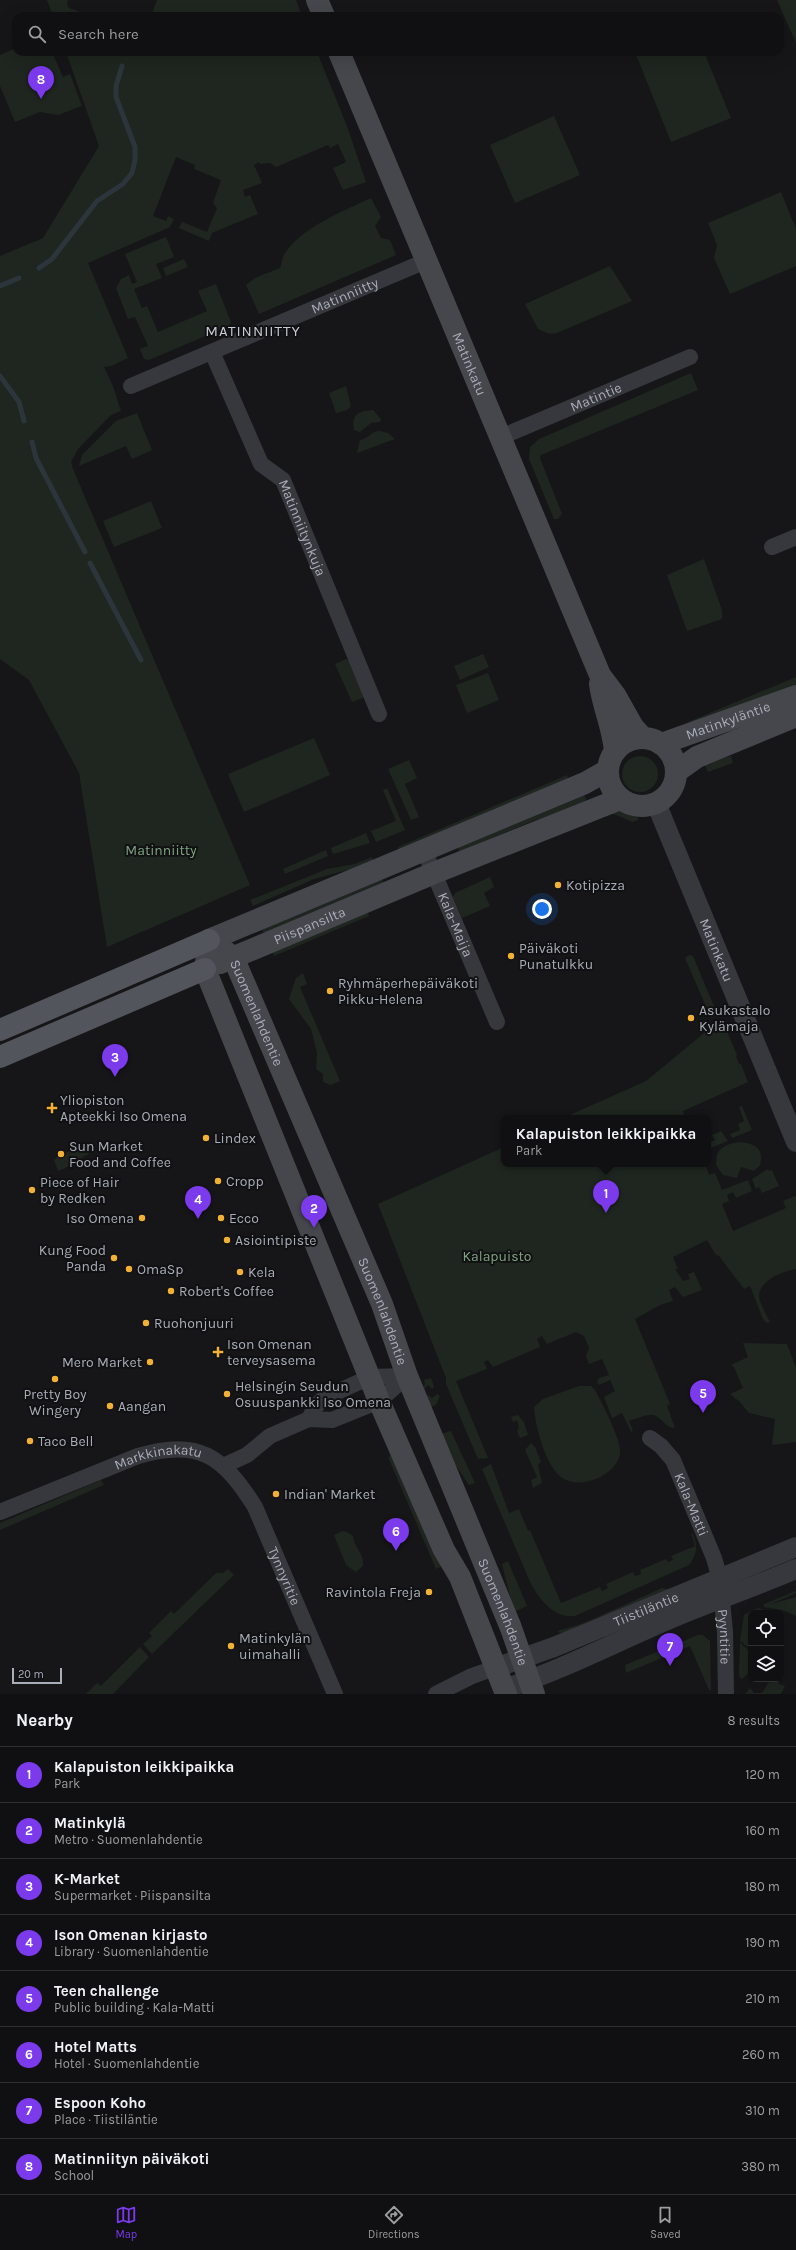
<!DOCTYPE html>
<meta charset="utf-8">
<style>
:root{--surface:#101012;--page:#19191b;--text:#f1f3f6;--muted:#9c9d9f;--line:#303032;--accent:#7c3aed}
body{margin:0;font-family:Karla,sans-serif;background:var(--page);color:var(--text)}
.controls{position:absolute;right:12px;bottom:12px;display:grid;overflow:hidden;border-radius:8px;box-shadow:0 4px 16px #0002}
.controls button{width:36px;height:36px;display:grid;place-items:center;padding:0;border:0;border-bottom:1px solid var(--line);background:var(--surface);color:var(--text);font:20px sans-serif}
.scale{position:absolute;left:12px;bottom:10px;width:50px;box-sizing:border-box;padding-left:4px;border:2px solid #a8adb8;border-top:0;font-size:11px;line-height:14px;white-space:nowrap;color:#a8adb8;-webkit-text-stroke:3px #111113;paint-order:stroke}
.you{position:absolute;left:542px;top:909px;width:14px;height:14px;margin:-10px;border:3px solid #fff;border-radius:50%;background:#1a73e8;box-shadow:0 0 0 6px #1a73e833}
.badge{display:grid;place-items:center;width:26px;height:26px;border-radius:50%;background:var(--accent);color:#fff;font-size:13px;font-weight:700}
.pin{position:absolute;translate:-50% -33px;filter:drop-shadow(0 1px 2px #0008)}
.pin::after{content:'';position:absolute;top:21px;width:14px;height:12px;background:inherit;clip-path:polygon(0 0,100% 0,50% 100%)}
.popup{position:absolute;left:501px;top:1115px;width:210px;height:52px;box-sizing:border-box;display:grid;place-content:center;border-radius:8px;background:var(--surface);filter:drop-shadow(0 1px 3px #0005);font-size:13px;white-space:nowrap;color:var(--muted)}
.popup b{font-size:15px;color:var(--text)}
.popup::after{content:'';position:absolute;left:50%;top:100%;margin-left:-8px;border:8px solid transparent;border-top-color:var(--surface)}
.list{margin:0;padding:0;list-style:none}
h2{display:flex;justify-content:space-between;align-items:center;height:52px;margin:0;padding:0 16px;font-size:17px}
h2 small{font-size:13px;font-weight:400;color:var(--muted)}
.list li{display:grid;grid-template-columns:26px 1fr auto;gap:12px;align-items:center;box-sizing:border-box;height:56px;padding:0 16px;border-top:1px solid var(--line)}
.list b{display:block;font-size:15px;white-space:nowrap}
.list p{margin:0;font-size:13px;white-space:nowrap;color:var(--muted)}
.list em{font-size:13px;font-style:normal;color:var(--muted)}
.icon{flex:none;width:22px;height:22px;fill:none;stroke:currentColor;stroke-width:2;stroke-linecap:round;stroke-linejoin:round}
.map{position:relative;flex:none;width:796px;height:1694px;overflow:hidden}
.search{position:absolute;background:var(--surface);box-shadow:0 4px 16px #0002;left:12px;right:12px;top:12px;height:44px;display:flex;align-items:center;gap:10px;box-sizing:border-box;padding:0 14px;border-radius:12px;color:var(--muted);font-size:15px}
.sheet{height:500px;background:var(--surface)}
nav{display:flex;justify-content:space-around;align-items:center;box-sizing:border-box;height:56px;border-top:1px solid var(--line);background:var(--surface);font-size:11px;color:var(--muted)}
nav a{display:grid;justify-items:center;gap:2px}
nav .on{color:var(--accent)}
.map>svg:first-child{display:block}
</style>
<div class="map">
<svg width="796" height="1694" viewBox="0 0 796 1694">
<rect width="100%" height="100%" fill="#161618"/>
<path fill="#1e261f" d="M47,0H68L67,4L69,8L91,16H53Z
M157,0H296L302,16H151Z
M777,0H796V43Z
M16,48V52H52L63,77L70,74L82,106L58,115L40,112L15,122L0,86V55Z
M66,52H317L347,126L366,182L343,190L333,168L346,162L338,144L330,148L328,145L276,167L270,163L260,164L259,162L254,165L262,183L243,190L245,197L250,195L258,214L212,233L209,241L179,228L182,222L207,232L217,208L213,203L221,180L194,169L195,165L176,157L153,216L166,221L168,216L174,219L170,227L88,263L128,358L111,366L104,367L113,386L121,411L111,415L78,449L71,462L73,469L250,885L107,947L79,773L29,680L0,659V256L43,238L99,146Z
M635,52H704L731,118L671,142Z
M554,116L580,175L515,203L490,145Z
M781,192L796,229V266L730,294L714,258L717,245L708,223Z
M371,198L381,217L375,226L381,238L390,240L396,255L259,314L246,285L255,278L280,268C282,264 282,257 285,253C301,228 345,210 371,198Z
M166,237L174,257L156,264L162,278L134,289L142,308L147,306L158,332L207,311L198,291L216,284L231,322L229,326L149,360L144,359L140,349L148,346L135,317L128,319L116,288L121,279L129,275L132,284L137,282L125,254Z
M184,259L188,267L166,276L163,268Z
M610,266L632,301L557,333L550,334L538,329L525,304Z
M691,373L698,390L541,455L540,458L562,514L558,519H554L529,459L530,447L539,439Z
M346,386L351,406L347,410L336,413L329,393Z
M373,410L381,419L380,422L371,423L360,432L354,430C351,414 359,411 373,410Z
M137,413L152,450L132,459L126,446L79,466L82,455L116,421Z
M380,431L388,433L395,439L357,453L360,440C368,439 371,431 380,431Z
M151,501L162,528L114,547L103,521Z
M704,559L722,610V619L687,631L667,575Z
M483,654L489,667L460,680L454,666Z
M346,659L350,661L364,695L363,698L352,702L335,664Z
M488,673L499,700L467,713L456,685Z
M796,677V687L691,729L688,722Z
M314,738L330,775L244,812L228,774Z
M731,756L733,763L708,772L704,763Z
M622 774a18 18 0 1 1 36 0a18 18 0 1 1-36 0Z
M409,760L417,778L405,784L419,817L411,820L388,769Z
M567,775L569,781L400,853L398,847Z
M387,788L405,830L376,842L371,831L396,821L383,790Z
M584,794L588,804L533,821L461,851L458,850V847Z
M619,808L639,818L638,820L633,822L606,811Z
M366,833L370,843L333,854L331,848Z
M326,850L328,856L285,874L283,869Z
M372,857L374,863L314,879L253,906L250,900L327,869L355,864Z
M490,877L494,887L484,893L490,906L462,918L453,897L455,893Z
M382,879L384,884L264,934L262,929Z
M367,910L369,916L274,956L271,950Z
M689,955L693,956L716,1011L711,1018L685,958Z
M303,973L307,984L300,987L340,1081L331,1085L323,1082V1074L316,1069L317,1053L311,1029L289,999L296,978Z
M720,1020L725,1032L727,1031L737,1055L736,1056L739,1064H741L748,1082L683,1111L685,1118H563L646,1081Z
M742,1106L752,1130L732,1138L730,1134L740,1130L738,1124L744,1121L739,1107Z
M721,1131L728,1141L708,1149V1143L715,1140L712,1135Z
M741,1142C756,1144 764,1149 760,1165L754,1171L741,1167L737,1178L723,1175L716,1165L717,1154C722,1145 732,1143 741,1142Z
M80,1147L90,1154L82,1157L83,1160L58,1171L54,1160L60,1155Z
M504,1147V1164H705L709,1175L715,1173L722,1190L748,1180L752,1191L736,1198L733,1192L727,1195L729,1201L722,1204L733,1231L786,1208L783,1201L795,1196L796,1197V1269C784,1271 759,1280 759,1296C759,1303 767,1315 770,1322L767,1323L763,1319L750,1286L744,1289L719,1256L716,1255L707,1240L673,1257L678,1269H675L683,1281L690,1279L688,1274L694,1272L702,1290L683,1297L675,1287L669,1290L673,1301L660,1305L635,1319L670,1404L667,1406L675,1428C666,1428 662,1418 654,1415C647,1414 635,1419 629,1421L633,1430L631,1432L622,1413L612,1418L604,1397L615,1391L610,1380L599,1385L597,1382L599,1378L609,1375L602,1359L589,1364L586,1356L589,1348L584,1336L576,1332L547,1344L542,1336L537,1339L540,1347L493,1367L488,1360L484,1362L487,1369L456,1381L488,1458L478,1459L446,1384V1378L378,1204Z
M768,1169L769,1171L772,1170L779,1186L762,1193L759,1187L756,1189L752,1179Z
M743,1343L787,1344L796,1368V1442L772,1445L775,1419L749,1413L740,1402L730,1394L743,1388L734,1367L731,1365L748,1357Z
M431,1378L434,1387L432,1389L428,1385L423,1391L426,1396L428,1395L432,1398L437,1394L440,1396L436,1405L430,1407L421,1391L425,1384L424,1380Z
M579,1386H591L595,1390C602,1403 619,1436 620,1449C622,1473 583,1490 564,1479C546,1469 535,1426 534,1407L543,1399Z
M518,1415L524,1422L528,1435L520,1438L517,1431L519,1428L517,1420L513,1422L511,1417Z
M451,1431L475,1483L469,1485L452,1460L440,1434Z
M531,1443L535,1447L541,1462L538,1465L542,1483L533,1488L531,1480L537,1477L525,1450Z
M394,1455L444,1565L436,1569L388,1457Z
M491,1464L509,1513L519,1509L528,1531L530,1530L561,1603L600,1587L602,1591L608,1588L606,1584L633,1572L635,1576L641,1574L640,1570L666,1559L668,1562L673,1560L671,1556L695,1546L691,1533L693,1534C698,1547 697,1554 689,1565L575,1616C554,1619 539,1599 530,1582L482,1469Z
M101,1480L104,1485L0,1530V1523Z
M342,1531L347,1532L353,1536C354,1547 365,1555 363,1566L356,1572L346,1565L334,1535Z
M508,1561L527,1606L514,1612L502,1564Z
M228,1569L234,1575L152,1654L143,1644L152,1636L149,1633L171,1611L174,1614L216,1573H223Z
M662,1588L672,1590L568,1632L559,1633L558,1631L584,1623Z
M796,1591V1593L771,1604L796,1597V1616L782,1610L764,1607V1604Z
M758,1608L773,1613H751V1650L740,1641L744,1615Z
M698,1635H703L710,1641L711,1690H709L690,1646L626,1673L625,1665Z
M740,1643L751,1652V1671L742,1679L739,1676Z
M140,1647L149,1657L113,1694H86L97,1683L101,1686Z
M771,1679H777L779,1684L785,1686L781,1694H745L750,1688L754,1693H762Z"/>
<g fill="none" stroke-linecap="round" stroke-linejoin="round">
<path stroke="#2c353c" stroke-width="5" d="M39,268L52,259L97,201L123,184L132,173L135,160V147L116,97V86L122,66
M0,286L19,278
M0,376L19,402L24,421
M32,442L36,458L85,552
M90,563L141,660"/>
<g stroke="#37383d" stroke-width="16">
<path id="s1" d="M212,352L261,464L283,480L379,714"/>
<path id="s2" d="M131,386L426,261"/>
<path id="s3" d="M501,437L690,357"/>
<path d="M772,547L796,537"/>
<path id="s4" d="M424,850L497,1022"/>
<path d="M309,1419L315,1407L324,1398L370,1377L407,1376"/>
<path id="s5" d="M650,1438L661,1446L673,1460L714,1558L720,1579L725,1632L726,1694"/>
<path d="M223,1466L247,1455L270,1436L309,1419L332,1420L379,1401L407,1376"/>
<path id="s6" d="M0,1512L138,1456C199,1438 223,1456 255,1507L335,1694"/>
<path d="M436,1694L472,1676L495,1668"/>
</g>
<g stroke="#37383d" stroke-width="20">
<path id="s7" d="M656,803L796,1142"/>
<path id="s8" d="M495,1668L554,1647L796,1547"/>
<path d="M504,1689C568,1668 627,1636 689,1611C724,1597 761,1584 796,1569"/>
</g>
<g stroke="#45474d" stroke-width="22">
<path d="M317,0L324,16"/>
<path id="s9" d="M339,52L600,675L615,695L633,727L643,738"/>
<path d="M600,684C603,707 613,727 615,751"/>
<circle cx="642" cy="772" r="34"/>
<path id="s10" d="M661,744L796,696"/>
<path d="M676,772L697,757L796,716"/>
<path id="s11" d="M209,940L233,957L382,1304L407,1376L511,1628L534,1694"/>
<path d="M209,940L585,783L608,770"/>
<path d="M208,950L205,969L379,1401L444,1550L460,1577L506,1694"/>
<path id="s12" d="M220,963L434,873L620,799"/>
</g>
<path stroke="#53555c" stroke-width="22" d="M0,1030L209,940
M0,1057L205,969"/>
</g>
<g fill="#f2b134" stroke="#111113" stroke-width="1.5">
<circle cx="558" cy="885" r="4"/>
<circle cx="511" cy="956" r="4"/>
<circle cx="330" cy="991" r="4"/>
<circle cx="691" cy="1018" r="4"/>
<path d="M50 1102h4v4h4v4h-4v4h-4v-4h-4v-4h4z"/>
<circle cx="206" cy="1138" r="4"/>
<circle cx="61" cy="1154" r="4"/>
<circle cx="218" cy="1181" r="4"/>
<circle cx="32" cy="1190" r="4"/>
<circle cx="142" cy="1218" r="4"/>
<circle cx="221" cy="1218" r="4"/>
<circle cx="227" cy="1240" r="4"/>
<circle cx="114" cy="1258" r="4"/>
<circle cx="129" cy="1269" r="4"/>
<circle cx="240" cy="1272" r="4"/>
<circle cx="171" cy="1291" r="4"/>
<circle cx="146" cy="1323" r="4"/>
<path d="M216 1346h4v4h4v4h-4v4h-4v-4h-4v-4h4z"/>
<circle cx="150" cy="1362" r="4"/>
<circle cx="55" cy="1379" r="4"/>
<circle cx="227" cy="1394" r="4"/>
<circle cx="110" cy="1406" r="4"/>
<circle cx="30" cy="1441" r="4"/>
<circle cx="276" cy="1494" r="4"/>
<circle cx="429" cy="1592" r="4"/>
<circle cx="231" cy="1646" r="4"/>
</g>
<g text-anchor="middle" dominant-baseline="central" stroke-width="4" stroke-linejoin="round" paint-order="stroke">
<g font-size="14" fill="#a8adb8" stroke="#111113">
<text stroke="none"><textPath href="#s2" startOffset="232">Matinniitty</textPath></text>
<text stroke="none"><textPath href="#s9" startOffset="338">Matinkatu</textPath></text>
<text stroke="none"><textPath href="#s3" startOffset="103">Matintie</textPath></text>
<text stroke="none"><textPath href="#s1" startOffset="201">Matinniitynkuja</textPath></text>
<text stroke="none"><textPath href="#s10" startOffset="71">Matinkyläntie</textPath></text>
<text stroke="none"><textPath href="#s12" startOffset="97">Piispansilta</textPath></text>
<text stroke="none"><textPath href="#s4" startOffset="81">Kala-Maija</textPath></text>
<text stroke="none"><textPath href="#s7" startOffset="159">Matinkatu</textPath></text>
<text stroke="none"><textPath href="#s11" startOffset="90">Suomenlahdentie</textPath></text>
<text stroke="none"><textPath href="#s11" startOffset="414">Suomenlahdentie</textPath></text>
<text stroke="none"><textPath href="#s6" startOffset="169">Markkinakatu</textPath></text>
<text stroke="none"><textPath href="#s5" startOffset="80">Kala-Matti</textPath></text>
<text stroke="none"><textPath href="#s6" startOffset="366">Tynnyritie</textPath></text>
<text stroke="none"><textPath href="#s8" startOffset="162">Tiistiläntie</textPath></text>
<text stroke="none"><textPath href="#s11" startOffset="738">Suomenlahdentie</textPath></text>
<text stroke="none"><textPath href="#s5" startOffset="218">Pyyntitie</textPath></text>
</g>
<g font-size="14" fill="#7fa381" stroke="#111113">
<text x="161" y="850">Matinniitty</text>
<text x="497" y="1256">Kalapuisto</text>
</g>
<g font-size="14" fill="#a8adb8" stroke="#111113" text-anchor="start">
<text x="566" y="885">Kotipizza</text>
<text x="519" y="948">Päiväkoti<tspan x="519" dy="16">Punatulkku</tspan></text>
<text x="338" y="983">Ryhmäperhepäiväkoti<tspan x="338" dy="16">Pikku-Helena</tspan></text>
<text x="699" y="1010">Asukastalo<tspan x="699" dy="16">Kylämaja</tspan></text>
<text x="60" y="1100">Yliopiston<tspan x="60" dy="16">Apteekki Iso Omena</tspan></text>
<text x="214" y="1138">Lindex</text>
<text x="69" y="1146">Sun Market<tspan x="69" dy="16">Food and Coffee</tspan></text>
<text x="226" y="1181">Cropp</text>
<text x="40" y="1182">Piece of Hair<tspan x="40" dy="16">by Redken</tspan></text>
<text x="134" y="1218" text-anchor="end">Iso Omena</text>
<text x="229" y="1218">Ecco</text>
<text x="235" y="1240">Asiointipiste</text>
<text x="106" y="1250" text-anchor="end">Kung Food<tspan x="106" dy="16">Panda</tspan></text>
<text x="137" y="1269">OmaSp</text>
<text x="248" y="1272">Kela</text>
<text x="179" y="1291">Robert's Coffee</text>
<text x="154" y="1323">Ruohonjuuri</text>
<text x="227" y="1344">Ison Omenan<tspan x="227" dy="16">terveysasema</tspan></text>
<text x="142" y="1362" text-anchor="end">Mero Market</text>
<text x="235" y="1386">Helsingin Seudun<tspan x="235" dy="16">Osuuspankki Iso Omena</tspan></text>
<text x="55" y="1394" text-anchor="middle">Pretty Boy<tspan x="55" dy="16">Wingery</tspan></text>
<text x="118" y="1406">Aangan</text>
<text x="38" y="1441">Taco Bell</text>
<text x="284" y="1494">Indian' Market</text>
<text x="421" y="1592" text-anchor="end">Ravintola Freja</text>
<text x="239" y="1638">Matinkylän<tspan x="239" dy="16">uimahalli</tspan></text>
</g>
<g font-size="15" letter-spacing="1" fill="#c9ccd4" stroke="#111113">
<text x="253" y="331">MATINNIITTY</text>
</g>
</g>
</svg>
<div class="controls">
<button><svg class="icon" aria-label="locate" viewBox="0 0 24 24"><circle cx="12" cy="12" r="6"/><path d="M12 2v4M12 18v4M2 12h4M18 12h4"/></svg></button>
<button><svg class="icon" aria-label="layers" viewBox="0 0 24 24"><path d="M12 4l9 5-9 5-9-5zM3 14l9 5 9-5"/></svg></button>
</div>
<div class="scale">20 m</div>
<div class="you"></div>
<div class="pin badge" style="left:606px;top:1213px">1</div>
<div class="popup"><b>Kalapuiston leikkipaikka</b>Park</div>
<div class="pin badge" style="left:314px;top:1228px">2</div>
<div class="pin badge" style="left:115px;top:1077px">3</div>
<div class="pin badge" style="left:198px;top:1219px">4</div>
<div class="pin badge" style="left:703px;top:1413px">5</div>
<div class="pin badge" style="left:396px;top:1551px">6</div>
<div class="pin badge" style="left:670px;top:1666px">7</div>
<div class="pin badge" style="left:41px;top:99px">8</div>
<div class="search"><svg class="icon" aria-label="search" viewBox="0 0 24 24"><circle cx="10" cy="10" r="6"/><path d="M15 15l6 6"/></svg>Search here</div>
</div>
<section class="sheet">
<h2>Nearby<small>8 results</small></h2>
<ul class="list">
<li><span class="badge">1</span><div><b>Kalapuiston leikkipaikka</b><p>Park</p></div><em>120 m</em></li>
<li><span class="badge">2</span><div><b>Matinkylä</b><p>Metro · Suomenlahdentie</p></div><em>160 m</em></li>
<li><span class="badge">3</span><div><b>K-Market</b><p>Supermarket · Piispansilta</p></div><em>180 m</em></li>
<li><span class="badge">4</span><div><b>Ison Omenan kirjasto</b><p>Library · Suomenlahdentie</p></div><em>190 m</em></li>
<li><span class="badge">5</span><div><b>Teen challenge</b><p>Public building · Kala-Matti</p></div><em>210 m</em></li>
<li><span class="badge">6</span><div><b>Hotel Matts</b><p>Hotel · Suomenlahdentie</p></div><em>260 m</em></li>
<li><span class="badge">7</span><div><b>Espoon Koho</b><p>Place · Tiistiläntie</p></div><em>310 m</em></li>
<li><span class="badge">8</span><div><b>Matinniityn päiväkoti</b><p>School</p></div><em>380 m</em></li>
</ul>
</section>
<nav>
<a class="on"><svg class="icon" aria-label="map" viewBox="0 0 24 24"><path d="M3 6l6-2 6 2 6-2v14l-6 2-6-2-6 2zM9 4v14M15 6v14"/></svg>Map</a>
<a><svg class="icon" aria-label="directions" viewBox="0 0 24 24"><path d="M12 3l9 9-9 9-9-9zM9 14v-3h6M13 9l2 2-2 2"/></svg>Directions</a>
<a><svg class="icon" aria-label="saved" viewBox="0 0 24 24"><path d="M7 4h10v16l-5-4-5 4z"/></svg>Saved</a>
</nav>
